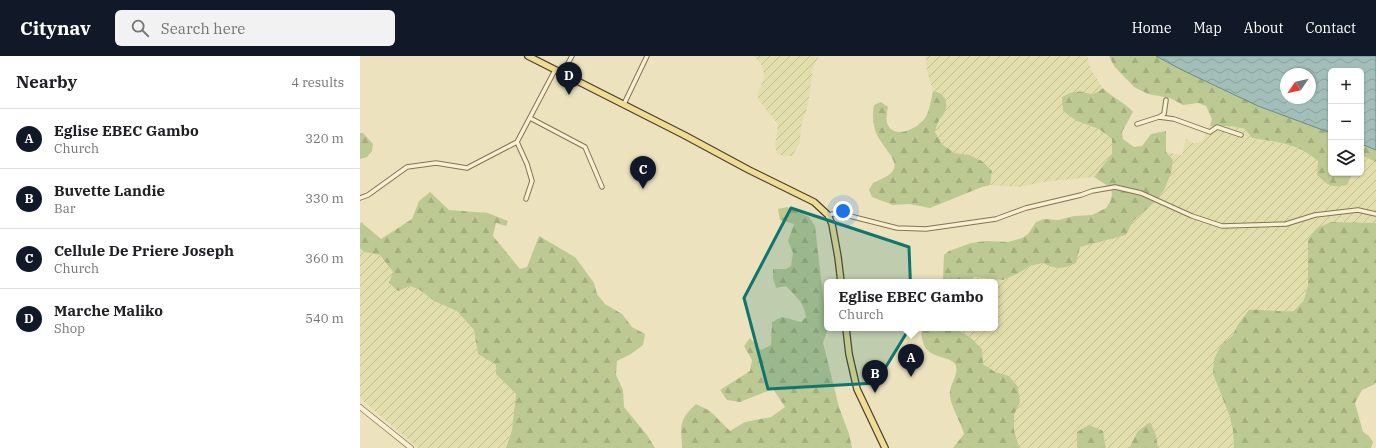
<!DOCTYPE html>
<meta charset="utf-8">
<style>
:root{--surface:#fff;--page:#f2f2f2;--text:#202124;--muted:#757577;--line:#e0e0e0;--accent:#111827}
body{margin:0;font-family:"IBM Plex Serif",serif;background:var(--page);color:var(--text)}
.controls{position:absolute;right:12px;top:12px;display:grid;overflow:hidden;border-radius:6px;box-shadow:0 1px 3px #0004}
.controls button{width:36px;height:36px;display:grid;place-items:center;padding:0;border:0;border-bottom:1px solid var(--line);background:var(--surface);color:var(--text);font:20px sans-serif}
.compass{position:absolute;left:920px;top:12px;width:36px;height:36px;border-radius:50%;background:var(--surface);box-shadow:0 1px 3px #0004;rotate:236deg}
.you{position:absolute;left:483px;top:155px;width:14px;height:14px;margin:-10px;border:3px solid #fff;border-radius:50%;background:#1a73e8;box-shadow:0 0 0 6px #1a73e833}
.badge{display:grid;place-items:center;width:26px;height:26px;border-radius:50%;background:var(--accent);color:#fff;font-size:13px;font-weight:700}
.pin{position:absolute;translate:-50% -33px;filter:drop-shadow(0 1px 2px #0008)}
.pin::after{content:'';position:absolute;top:21px;width:14px;height:12px;background:inherit;clip-path:polygon(0 0,100% 0,50% 100%)}
.popup{position:absolute;left:464px;top:223px;width:174px;height:52px;box-sizing:border-box;display:grid;place-content:center;border-radius:6px;background:var(--surface);filter:drop-shadow(0 1px 3px #0005);font-size:13px;white-space:nowrap;color:var(--muted)}
.popup b{font-size:15px;color:var(--text)}
.popup::after{content:'';position:absolute;left:50%;top:100%;margin-left:-8px;border:8px solid transparent;border-top-color:var(--surface)}
.list{margin:0;padding:0;list-style:none}
h2{display:flex;justify-content:space-between;align-items:center;height:52px;margin:0;padding:0 16px;font-size:17px}
h2 small{font-size:13px;font-weight:400;color:var(--muted)}
.list li{display:grid;grid-template-columns:26px 1fr auto;gap:12px;align-items:center;box-sizing:border-box;height:60px;padding:0 16px;border-top:1px solid var(--line)}
.list b{display:block;font-size:15px;white-space:nowrap}
.list p{margin:0;font-size:13px;white-space:nowrap;color:var(--muted)}
.list em{font-size:13px;font-style:normal;color:var(--muted)}
.icon{flex:none;width:22px;height:22px;fill:none;stroke:currentColor;stroke-width:2;stroke-linecap:round;stroke-linejoin:round}
.map{position:relative;flex:none;width:1016px;height:392px;overflow:hidden}
header{display:flex;align-items:center;gap:24px;box-sizing:border-box;height:56px;padding:0 20px;background:var(--accent);color:#fff}
header strong{font-size:19px}
nav{display:flex;gap:22px;margin-inline-start:auto;font-size:14px}
.search{width:280px;height:36px;background:var(--page);display:flex;align-items:center;gap:10px;box-sizing:border-box;padding:0 14px;border-radius:6px;color:var(--muted);font-size:15px}
main{display:flex}
aside{flex:1;background:var(--surface)}
.map>svg:first-child{display:block}
</style>
<header>
<strong>Citynav</strong>
<div class="search"><svg class="icon" aria-label="search" viewBox="0 0 24 24"><circle cx="10" cy="10" r="6"/><path d="M15 15l6 6"/></svg>Search here</div>
<nav><a>Home</a><a>Map</a><a>About</a><a>Contact</a></nav>
</header>
<main>
<aside>
<h2>Nearby<small>4 results</small></h2>
<ul class="list">
<li><span class="badge">A</span><div><b>Eglise EBEC Gambo</b><p>Church</p></div><em>320 m</em></li>
<li><span class="badge">B</span><div><b>Buvette Landie</b><p>Bar</p></div><em>330 m</em></li>
<li><span class="badge">C</span><div><b>Cellule De Priere Joseph</b><p>Church</p></div><em>360 m</em></li>
<li><span class="badge">D</span><div><b>Marche Maliko</b><p>Shop</p></div><em>540 m</em></li>
</ul>
</aside>
<div class="map">
<svg width="1016" height="392" viewBox="0 0 1016 392">
<defs>
<pattern id="farmland-furrows" width="10" height="10" patternUnits="userSpaceOnUse"><rect width="10" height="10" fill="#e1deac"/><path d="M-1 1l2-2M0 10L10 0M9 11l2-2" fill="none" stroke="#c2be93"/></pattern>
<pattern id="forest-firs" width="22" height="20" patternUnits="userSpaceOnUse"><rect width="22" height="20" fill="#bdc993"/><path d="M5 1l3.5 6h-7zM16 11l3.5 6h-7z" fill="#a3ad7e"/></pattern>
<pattern id="water-waves" width="16" height="10" patternUnits="userSpaceOnUse"><rect width="16" height="10" fill="#a1beb8"/><path d="M0 5q4-4 8 0t8 0" fill="none" stroke="#8ba39e"/></pattern>
</defs>
<rect width="100%" height="100%" fill="#ece3be"/>
<path fill="url(#farmland-furrows)" d="M394,0H459L453,12L448,49L441,70L440,87L432,100H425L417,98L415,90L418,68L399,45L397,38L403,25L404,18L402,10Z
M566,0H727L731,14L743,32L738,37L727,38L716,35L717,65L739,73L752,83V98L734,121L682,126L660,131L630,129L632,115L622,105L609,99L595,97L583,89L575,76L579,63L583,59L579,36L573,35L567,15Z
M850,70H870L885,73L892,83L934,89L947,95L958,105L957,119L987,129L993,117H1001V99L1016,106V167L971,166L948,214V229L944,244L934,255L919,256L904,253L879,267L872,280L861,289L853,318L870,361L873,375L874,392H798L796,379L770,388L769,392H746L743,375L717,376V392H661L658,388L654,374V359L660,346L649,320L635,316L622,308L611,282L598,274V272H635V226H611L614,221L643,224L657,218L670,210L683,207L690,210L720,191L766,179L773,165L795,146L806,96L822,99L826,83L833,87H839L844,83L846,76Z
M0,192L4,196L20,199L33,216L50,230L60,234L74,245L97,255L114,274L118,298L136,309V318L156,338L152,374L146,392H58L0,342Z"/>
<path fill="url(#forest-firs)" d="M749,0H796L822,14L898,50L971,77V117H993L987,129C971,132 969,130 957,119L958,105C936,86 919,87 892,82L885,73L870,70H850L852,63L846,50L838,47L823,49L810,42L788,38L774,31L754,10Z
M743,32C752,42 765,46 773,56L762,76L763,83L774,91L782,90L791,78L806,75V96L813,104L811,117L804,134L795,146L773,165L766,179L720,191L716,207C702,213 697,214 683,207L670,210L657,218L643,224L614,221L611,226H581L583,223L584,199L589,195L611,187L626,185L648,186L662,182L668,178L676,166L684,163L699,164L714,160L732,159L746,152L750,146L752,139L751,132L734,121L752,98V83L739,73L717,65L703,55L702,41C706,39 711,36 715,36C726,33 730,44 743,32Z
M573,35C586,37 590,49 583,59C582,61 580,62 579,64C577,68 576,73 575,76L583,89L595,97L609,99L622,105L632,115L630,129L622,131L570,152L549,148L533,149L512,141L509,134L513,127C551,112 530,103 517,79C513,71 512,58 514,49L521,46L528,51C527,56 526,62 527,67C534,85 558,72 565,62C570,54 571,44 573,35Z
M0,77H3L13,88L12,95L7,101L0,103Z
M1001,88L1016,94V106L1001,99Z
M70,136L89,154L128,157L148,165L146,170L136,167L133,180L160,213L167,211L179,180L215,201L234,227L237,238L245,248L262,258L272,271L285,278L283,289L271,298L257,305L256,319L263,334L264,351L287,379L295,392H146L152,374L156,338L136,318V309L118,298L114,274L97,255L74,245L60,234L50,230L38,235L29,227L33,216L20,199L4,196L0,192V169L1,166L21,183L52,163L59,145Z
M427,151L449,161L455,170L467,275L463,287L479,351L489,378L492,392H322C321,369 318,365 336,348L350,355L370,375L385,366L411,361L425,351L413,333L380,346L367,344L360,334L390,315L392,304L384,290L390,282L401,294L411,289L412,266L422,261L441,266L446,261C444,246 436,241 426,230L416,232L413,222V213H426L431,210L433,197L428,185L434,168L420,164L418,153Z
M971,166L1016,167V326L1015,328L1002,334L995,347L1003,376L1009,380L1013,386L1011,392H874L873,375L870,361L853,318L854,303L861,289L872,280L879,267L889,254C904,253 919,256 934,255L944,244L948,229V184L957,172Z
M561,272H598V274L611,282L622,293L623,308L635,316L649,320L658,331L660,346L654,359V374L658,388L661,392H593L604,378C601,365 588,347 590,335C591,326 600,316 595,308C593,305 588,303 584,302C566,297 562,291 561,272Z
M790,366L796,379L798,392H769L778,375Z
M729,369L743,375L746,392H717V376Z"/>
<path fill="url(#water-waves)" stroke="#698b86" fill-rule="evenodd" d="M796,0H1016V94L1001,88V15H971V77L898,50L822,14ZM926,18H950V42H926Z"/>
<g fill="none" stroke-linecap="round" stroke-linejoin="round">
<g stroke="#837357" stroke-width="5.5">
<path id="minor" d="M202,18L212,0
M264,48L287,0
M799,61L814,63L850,76L857,71L881,79
M170,62L225,91L242,131
M777,68L799,61L804,58L806,44
M157,86L167,108L172,125L166,143
M0,142L8,139L47,111L76,107L107,112L157,86L195,14
M468,159L478,157L537,172L566,173L636,163L666,152L721,139L732,135L755,131L781,137L832,160L862,170L926,168L955,159L998,154L1016,158"/>
</g>
<g stroke="#837357" stroke-width="6">
<path id="tertiary" d="M0,351L51,392"/>
</g>
<g stroke="#51412c" stroke-width="8">
<path id="primary" d="M168,0L324,79L389,114L454,146L468,159L472,168L478,201L481,226
M486,272L489,298L497,333L525,392"/>
</g>
<use href="#minor" stroke="#f7f0d1" stroke-width="3.5"/>
<use href="#tertiary" stroke="#f7f0d1" stroke-width="4.5"/>
<use href="#primary" stroke="#efdd96" stroke-width="5.5"/>
</g>
<path fill="#0f766e" fill-opacity="0.2" stroke="#0f766e" stroke-width="3" stroke-linejoin="round" d="M431,152L549,191L552,268L516,327L408,333L384,242Z"/>
</svg>
<div class="controls">
<button>+</button>
<button>−</button>
<button><svg class="icon" aria-label="layers" viewBox="0 0 24 24"><path d="M12 4l9 5-9 5-9-5zM3 14l9 5 9-5"/></svg></button>
</div>
<svg class="compass" viewBox="-18 -18 36 36"><path d="M0-13l5 13h-10z" fill="#e53935"/><path d="M0 13l5-13h-10z" fill="#757577"/></svg>
<div class="you"></div>
<div class="pin badge" style="left:551px;top:321px">A</div>
<div class="popup"><b>Eglise EBEC Gambo</b>Church</div>
<div class="pin badge" style="left:515px;top:337px">B</div>
<div class="pin badge" style="left:283px;top:133px">C</div>
<div class="pin badge" style="left:209px;top:39px">D</div>
</div>
</main>
